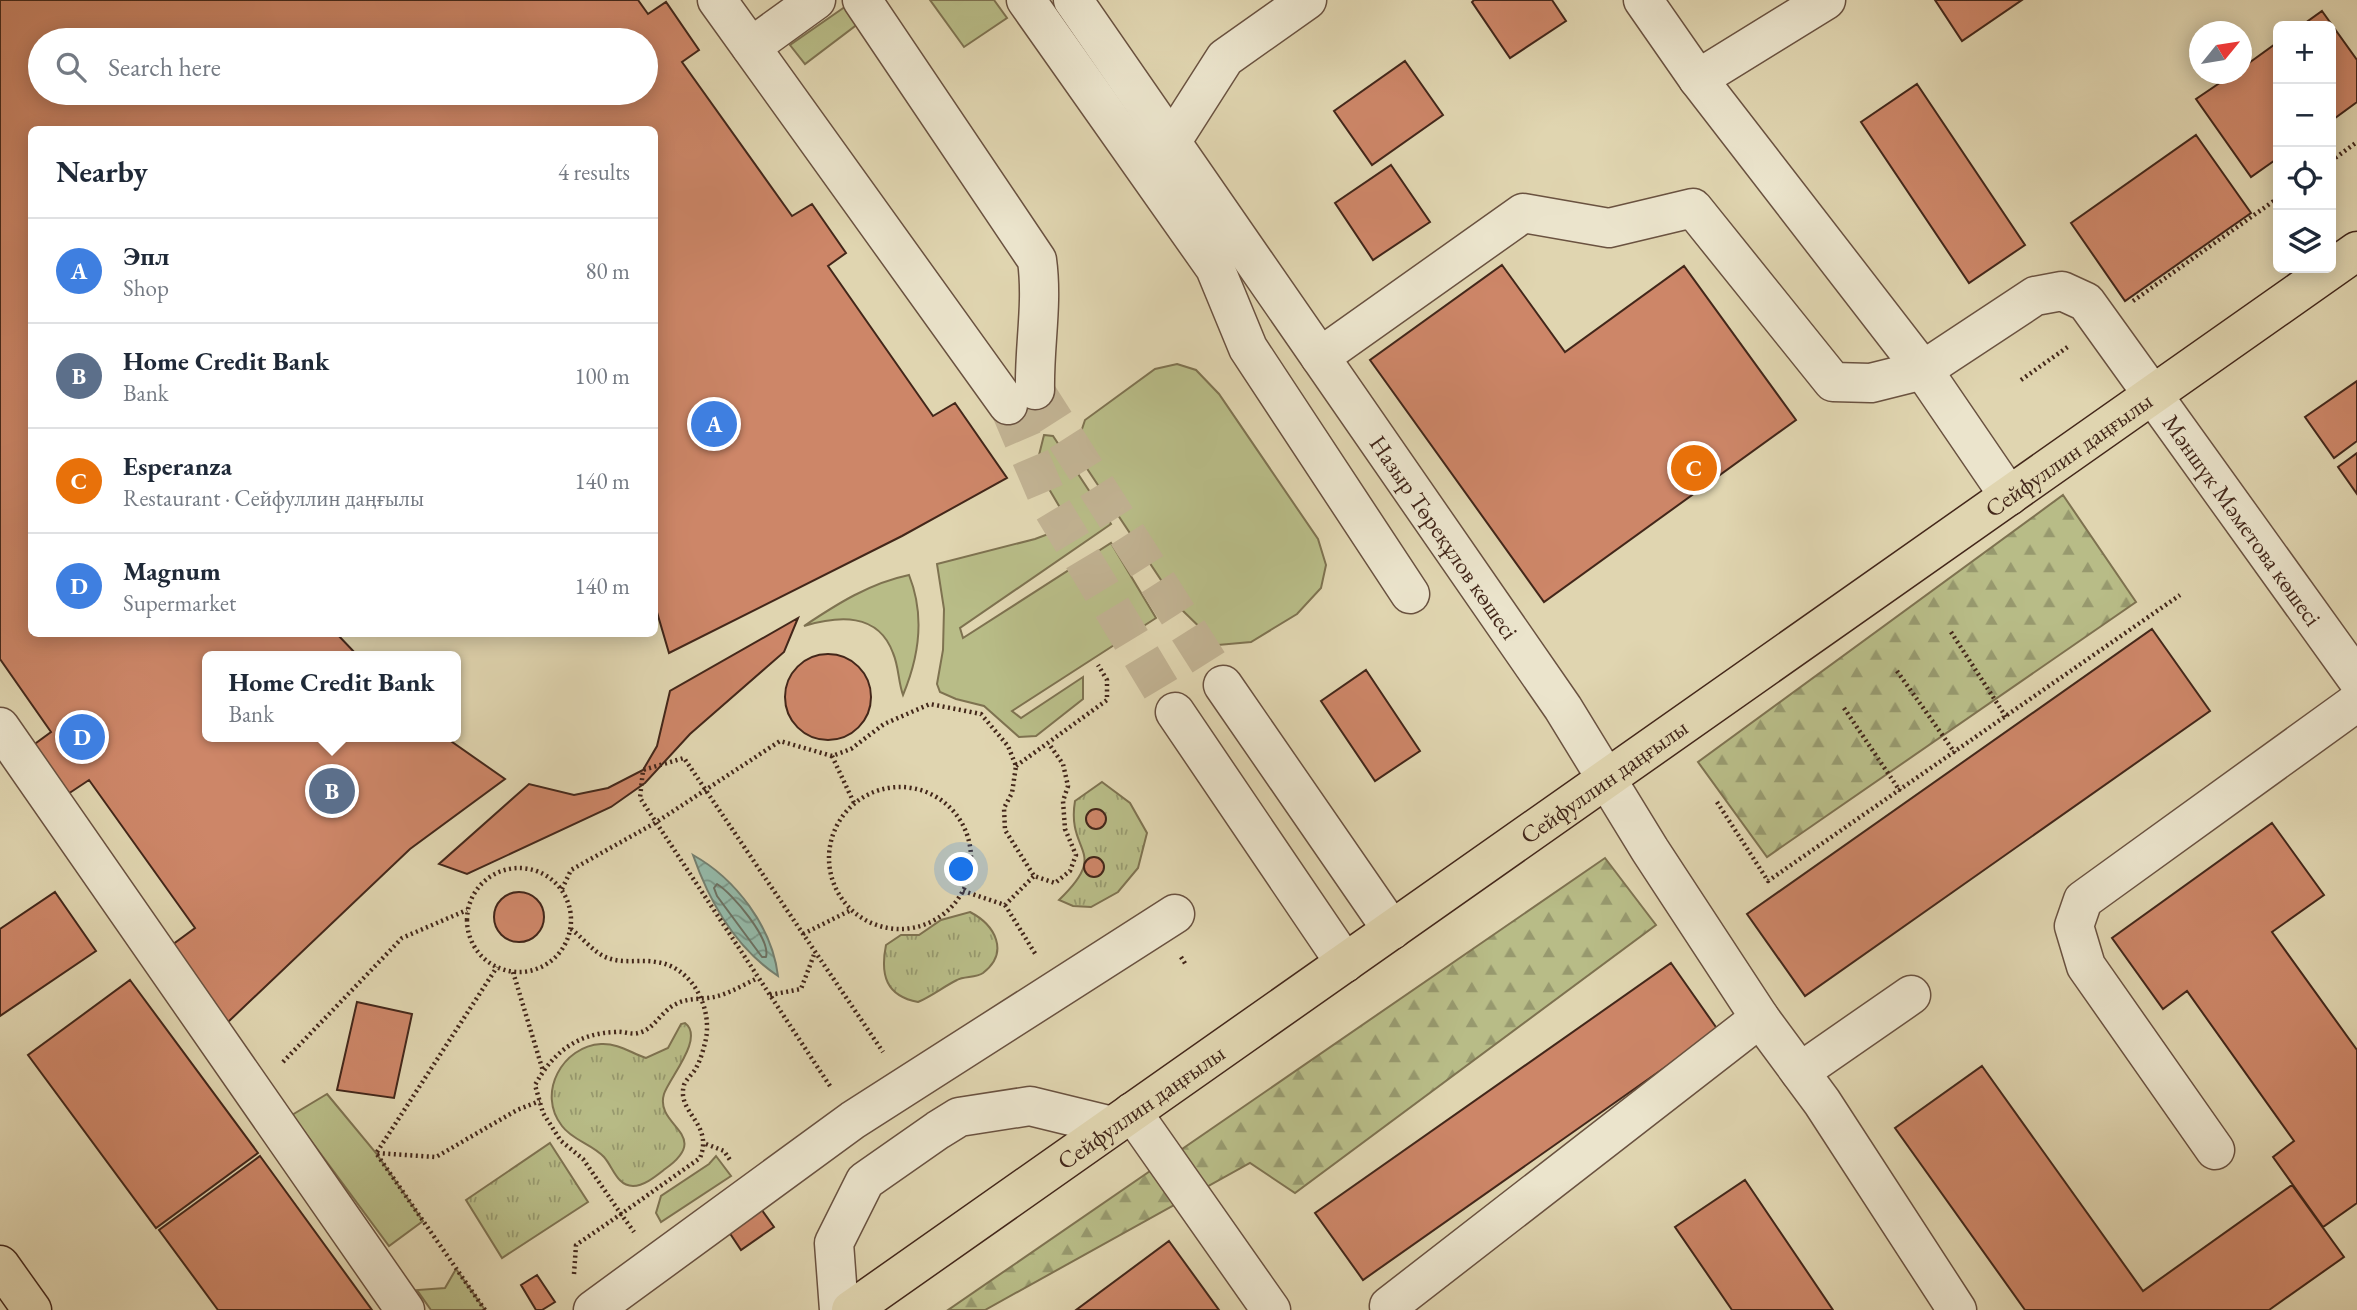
<!DOCTYPE html>
<meta charset="utf-8">
<style>
:root{--surface:#fff;--page:#f2f2f3;--text:#1f2937;--muted:#747a83;--line:#e0e1e3;--accent:#8f2418}
body{margin:0;font-family:"EB Garamond",serif;background:var(--page);color:var(--text)}
.controls{position:absolute;right:21px;top:21px;display:grid;overflow:hidden;border-radius:10px;box-shadow:0 4px 18px #0003}
.controls button{width:63px;height:63px;display:grid;place-items:center;padding:0;border:0;border-bottom:2px solid var(--line);background:var(--surface);color:var(--text);font:35px sans-serif}
.compass{position:absolute;left:2189px;top:21px;width:63px;height:63px;border-radius:50%;background:var(--surface);box-shadow:0 4px 18px #0003;rotate:60deg}
.you{position:absolute;left:962px;top:870px;width:24px;height:24px;margin:-18px;border:5px solid #fff;border-radius:50%;background:#1a73e8;box-shadow:0 0 0 10px #1a73e833}
.badge{display:grid;place-items:center;width:46px;height:46px;border-radius:50%;background:var(--accent);color:#fff;font-size:23px;font-weight:700}
.pin{position:absolute;translate:-50% -50%;border:4px solid #fff;box-shadow:0 2px 7px #0006}
.popup{position:absolute;left:202px;top:651px;width:259px;height:91px;box-sizing:border-box;display:grid;place-content:center;border-radius:10px;background:var(--surface);filter:drop-shadow(0 2px 5px #0005);font-size:23px;white-space:nowrap;color:var(--muted)}
.popup b{font-size:26px;color:var(--text)}
.popup::after{content:'';position:absolute;left:50%;top:100%;margin-left:-14px;border:14px solid transparent;border-top-color:var(--surface)}
.list{margin:0;padding:0;list-style:none}
h2{display:flex;justify-content:space-between;align-items:center;height:91px;margin:0;padding:0 28px;font-size:30px}
h2 small{font-size:23px;font-weight:400;color:var(--muted)}
.list li{display:grid;grid-template-columns:46px 1fr auto;gap:21px;align-items:center;box-sizing:border-box;height:105px;padding:0 28px;border-top:2px solid var(--line)}
.list b{display:block;font-size:26px;white-space:nowrap}
.list p{margin:0;font-size:23px;white-space:nowrap;color:var(--muted)}
.list em{font-size:23px;font-style:normal;color:var(--muted)}
.icon{flex:none;width:38px;height:38px;fill:none;stroke:currentColor;stroke-width:2;stroke-linecap:round;stroke-linejoin:round}
.map{position:relative;flex:none;width:2357px;height:1310px;overflow:hidden}
.search{position:absolute;background:var(--surface);box-shadow:0 4px 18px #0003;left:28px;top:28px;width:630px;height:77px;display:flex;align-items:center;gap:18px;box-sizing:border-box;padding:0 24px;border-radius:38px;color:var(--muted);font-size:26px}
.panel{position:absolute;background:var(--surface);box-shadow:0 4px 18px #0003;left:28px;top:126px;width:630px;height:511px;border-radius:10px}
.map>svg:first-child{display:block}
</style>
<div class="map">
<svg width="2357" height="1310" viewBox="0 0 2357 1310">
<defs>
<pattern id="forest-firs" width="22" height="20" patternUnits="userSpaceOnUse" patternTransform="scale(1.75)"><rect width="22" height="20" fill="#b8bc87"/><path d="M5 1l3.5 6h-7zM16 11l3.5 6h-7z" fill="#97996e"/></pattern>
<pattern id="park-tufts" width="24" height="20" patternUnits="userSpaceOnUse" patternTransform="scale(1.75)"><rect width="24" height="20" fill="#b8bc87"/><path d="M3 7l-1-3M5 7V3M7 7l1-3M15 17l-1-3M17 17v-4M19 17l1-3" fill="none" stroke="#97996e"/></pattern>
<pattern id="water-waves" width="16" height="10" patternUnits="userSpaceOnUse" patternTransform="scale(1.75)"><rect width="16" height="10" fill="#94b9a8"/><path d="M0 5q4-4 8 0t8 0" fill="none" stroke="#7a9688"/></pattern>
</defs>
<rect width="100%" height="100%" fill="#e0d5b0"/>
<filter id="stains"><feTurbulence type="fractalNoise" baseFrequency=".00286" numOctaves="4"/><feColorMatrix values="0 0 0 0 .2 0 0 0 0 .09 0 0 0 0 .02 0 0 0 .5 -.17"/></filter>
<radialGradient id="worn" r=".72"><stop offset=".6" stop-color="#630" stop-opacity="0"/><stop offset="1" stop-color="#630" stop-opacity=".3"/></radialGradient>
<path fill="#b8bc87" stroke="#7e7250" stroke-width="2" d="M930,0H994L1007,18L964,47Z
M849,4L863,20L805,64L790,45Z
M1177,364L1196,370L1219,394L1318,539L1326,565L1321,588L1297,614L1251,642L1218,645L1179,607L1082,461L1077,444L1085,420L1155,369Z
M1044,435L1053,436L1111,524L960,628L963,638L1111,543L1156,618L1012,711L1021,718L1083,677V699L1036,736L1019,737L984,706L956,699L940,692L937,684L943,650L944,609L937,564L1035,539L1059,530L1065,516L1036,467Z
M909,575C925,615 919,657 903,695C898,681 899,667 893,653C878,612 838,616 804,626C837,604 870,583 909,575Z
M327,1094L376,1153L423,1221L389,1246L292,1115Z
M716,1156L731,1176L661,1222L656,1213L661,1196L709,1164Z
M456,1269L485,1310H431L417,1290L445,1288Z"/>
<path fill="url(#forest-firs)" stroke="#7e7250" stroke-width="2" d="M2063,495L2136,602L1767,857L1698,762Z
M1605,858L1656,925L1295,1193L1250,1163L985,1310H948Z"/>
<path fill="url(#park-tufts)" stroke="#7e7250" stroke-width="2" d="M1102,782L1130,803L1147,833L1138,868L1118,892L1091,907L1073,906L1059,900C1111,850 1066,854 1075,801Z
M970,912C995,925 1010,952 983,973C976,978 964,976 957,980C943,987 932,996 918,1002C886,996 880,975 886,945L901,935H919L941,920Z
M685,1023C705,1038 669,1078 664,1094C654,1127 714,1134 665,1169C656,1176 644,1186 633,1186C617,1186 613,1167 604,1157C592,1144 572,1140 562,1126C536,1093 563,1046 601,1044C618,1043 631,1053 646,1058L668,1048L681,1024Z
M550,1143L588,1202L502,1258L466,1200Z"/>
<path fill="url(#water-waves)" stroke="#747f6f" stroke-width="2" d="M693,855C736,879 772,927 778,976C736,948 709,901 693,855Z"/>
<g fill="none" stroke-linecap="round" stroke-linejoin="round">
<path stroke="#6c7061" stroke-width="2" d="M717,884C732,893 771,939 766,957H762L717,896L714,888Z"/>
</g>
<path fill="#cd8668" stroke="#43271a" stroke-width="2" fill-rule="evenodd" d="M0,0H638L648,14L666,2L699,50L682,62L792,216L812,204L846,253L828,266L933,416L955,403L1007,478L902,536L669,653L654,602V130H32V634H337L358,656H208V737H445L505,779L410,849L227,1023L172,945L195,928L89,780L68,794L32,746L51,732L0,659ZM40,40H646V93H40Z
M1474,0H1552L1566,21L1510,58L1472,2Z
M1935,0H2022L1962,41Z
M2322,11L2357,60V102L2331,121V26H2301Z
M2278,42V158L2251,177L2196,99L2233,74H2242V68Z
M1405,61L1443,115L1372,165L1334,111Z
M1917,84L2025,245L1969,283L1861,122Z
M2196,135L2251,213L2125,301L2071,223Z
M1391,165L1430,222L1373,260L1335,203Z
M1502,265L1565,352L1684,266L1796,420L1544,602L1370,360Z
M2357,381V441L2334,458L2305,417Z
M2357,453V494L2338,467Z
M798,618L784,652L690,734L645,783L611,807L467,874L439,864L529,784L574,795L608,788L643,770L657,746L670,691Z
M2152,629L2210,711L1805,996L1747,914Z
M785 697a43 43 0 1 1 86 0a43 43 0 1 1-86 0Z
M1366,670L1420,751L1375,781L1321,701Z
M1086 819a10 10 0 1 1 20 0a10 10 0 1 1-20 0Z
M2272,823L2324,895L2272,932L2357,1050V1203L2323,1227L2273,1157L2294,1141L2187,991L2163,1009L2112,938Z
M1084 867a10 10 0 1 1 20 0a10 10 0 1 1-20 0Z
M494 917a25 25 0 1 1 50 0a25 25 0 1 1-50 0Z
M55,892L96,951L0,1016V929Z
M1671,963L1718,1030L1363,1280L1315,1213Z
M130,980L258,1153L156,1228L28,1055Z
M357,1002L412,1014L394,1098L337,1090Z
M1982,1066L2143,1291L2292,1185L2344,1257L2269,1310H2025L1895,1128Z
M260,1156L372,1310H218L159,1230Z
M1745,1180L1833,1310H1732L1675,1227Z
M759,1206L774,1227L741,1250L727,1229Z
M1169,1241L1219,1310H1076Z
M537,1275L555,1302L542,1310H536L521,1285Z"/>
<g fill="none" stroke-linecap="round" stroke-linejoin="round">
<path stroke="#c1b292" stroke-width="38" stroke-dasharray="38 19" stroke-linecap="butt" d="M1035,390L1223,685
M1008,405L1052,508L1175,712"/>
<g stroke="#6a5240" stroke-width="41">
<g id="minor">
<path d="M717,0L1008,405"/>
<path d="M862,0L1037,260C1043,304 1034,346 1035,390"/>
<path d="M1026,0L1215,268L1248,348L1410,594"/>
<path id="s1" d="M1073,0L1563,708L1650,850L1760,1018L1822,1102L1957,1310"/>
<path d="M1643,0L1698,79L1923,370L2009,496"/>
<path d="M751,47L816,0"/>
<path d="M1698,79L1826,0"/>
<path d="M1172,141L1225,58L1307,0"/>
<path id="s2" d="M1320,357L1523,213L1609,228L1693,208L1833,382L1871,383L1923,370L2035,296L2062,291L2086,302L2357,679"/>
<path d="M1223,685L1392,930"/>
<path d="M1175,712L1345,963"/>
<path d="M0,727L405,1310"/>
<path d="M1800,1072L1911,995"/>
<path d="M1132,1112L1271,1310"/>
<path d="M2215,1150L2086,966L2074,926L2083,900L2357,702"/>
<path d="M1389,1306L1760,1018"/>
<path d="M593,1310L853,1120L1175,914"/>
<path d="M839,1310L834,1243L865,1181L938,1130L959,1117L1030,1106L1112,1126"/>
</g>
</g>
<g stroke="#43271a" stroke-width="41">
<g id="major">
<path d="M0,1265L32,1310"/>
<path id="s3" d="M851,1310L2357,251"/>
</g>
</g>
<path stroke="#43271a" stroke-width="4.5" stroke-dasharray="2 3.5" stroke-linecap="butt" d="M2331,161L2357,142
M2133,301L2278,198
M2021,380L2069,346
M1951,632L2006,717
M1897,671L1955,753
M1844,708L1900,791
M832,756L854,803
M1016,766L1107,700V680L1098,665
M829 858a71 71 0 1 1 142 0a71 71 0 1 1-142 0Z
M1717,802L1768,881L2180,595
M467 920a52 52 0 1 1 104 0a52 52 0 1 1-104 0Z
M562,889L571,870L655,823L780,741L832,756L851,749L884,724L930,704L981,714L1008,746L1016,766L1012,793L1004,808L1005,830L1034,876L1055,883L1070,871L1076,855L1065,829L1063,801L1068,786L1063,764L1049,744
M963,891L1005,905L1034,876
M1005,905L1036,955
M571,929C582,937 595,954 608,958C624,964 640,959 656,962C692,966 714,1009 705,1043C703,1051 700,1061 696,1068C693,1074 686,1079 684,1085C676,1113 714,1123 700,1158L621,1214L583,1159L561,1141L543,1113L535,1085C553,1052 578,1033 616,1032C623,1031 631,1035 638,1033C654,1030 661,1011 676,1004C689,997 705,1000 718,996C732,992 745,984 758,978
M803,934L851,910
M1181,957L1186,965
M513,972L543,1071
M770,995L801,989L815,952
M283,1062L402,938L467,910
M830,1086L640,798L643,770L684,758L883,1052
M706,1144L724,1151L730,1160
M377,1152L497,967
M574,1274L576,1245L621,1214L634,1232
M485,1310L376,1153L436,1157L517,1110L540,1101"/>
<use href="#minor" stroke="#ebe4cc" stroke-width="38"/>
<use href="#major" stroke="#e0d5b0" stroke-width="38"/>
</g>
<g text-anchor="middle" dominant-baseline="central" stroke-width="5" stroke-linejoin="round" paint-order="stroke">
<g font-size="24" fill="#43271a" stroke="#ebe4cc">
<text stroke="none"><textPath href="#s3" startOffset="1488">Сейфуллин даңғылы</textPath></text>
<text stroke="none"><textPath href="#s2" startOffset="1194">Мәншүк Мәметова көшесі</textPath></text>
<text stroke="none"><textPath href="#s1" startOffset="653">Назыр Төреқұлов көшесі</textPath></text>
<text stroke="none"><textPath href="#s3" startOffset="920">Сейфуллин даңғылы</textPath></text>
<text stroke="none"><textPath href="#s3" startOffset="354">Сейфуллин даңғылы</textPath></text>
</g>
</g>
<rect width="100%" height="100%" filter="url(#stains)"/>
<rect width="100%" height="100%" fill="url(#worn)"/>
</svg>
<div class="controls">
<button>+</button>
<button>−</button>
<button><svg class="icon" aria-label="locate" viewBox="0 0 24 24"><circle cx="12" cy="12" r="6"/><path d="M12 2v4M12 18v4M2 12h4M18 12h4"/></svg></button>
<button><svg class="icon" aria-label="layers" viewBox="0 0 24 24"><path d="M12 4l9 5-9 5-9-5zM3 14l9 5 9-5"/></svg></button>
</div>
<svg class="compass" viewBox="-18 -18 36 36"><path d="M0-13l5 13h-10z" fill="#e53935"/><path d="M0 13l5-13h-10z" fill="#747a83"/></svg>
<div class="you"></div>
<div class="pin badge" style="left:714px;top:424px;background:#3f7fe0">A</div>
<div class="pin badge" style="left:332px;top:791px;background:#5c6f8a">B</div>
<div class="popup"><b>Home Credit Bank</b>Bank</div>
<div class="pin badge" style="left:1694px;top:468px;background:#e8710a">C</div>
<div class="pin badge" style="left:82px;top:737px;background:#3f7fe0">D</div>
<div class="search"><svg class="icon" aria-label="search" viewBox="0 0 24 24"><circle cx="10" cy="10" r="6"/><path d="M15 15l6 6"/></svg>Search here</div>
<section class="panel">
<h2>Nearby<small>4 results</small></h2>
<ul class="list">
<li><span class="badge" style="background:#3f7fe0">A</span><div><b>Эпл</b><p>Shop</p></div><em>80 m</em></li>
<li><span class="badge" style="background:#5c6f8a">B</span><div><b>Home Credit Bank</b><p>Bank</p></div><em>100 m</em></li>
<li><span class="badge" style="background:#e8710a">C</span><div><b>Esperanza</b><p>Restaurant · Сейфуллин даңғылы</p></div><em>140 m</em></li>
<li><span class="badge" style="background:#3f7fe0">D</span><div><b>Magnum</b><p>Supermarket</p></div><em>140 m</em></li>
</ul>
</section>
</div>
